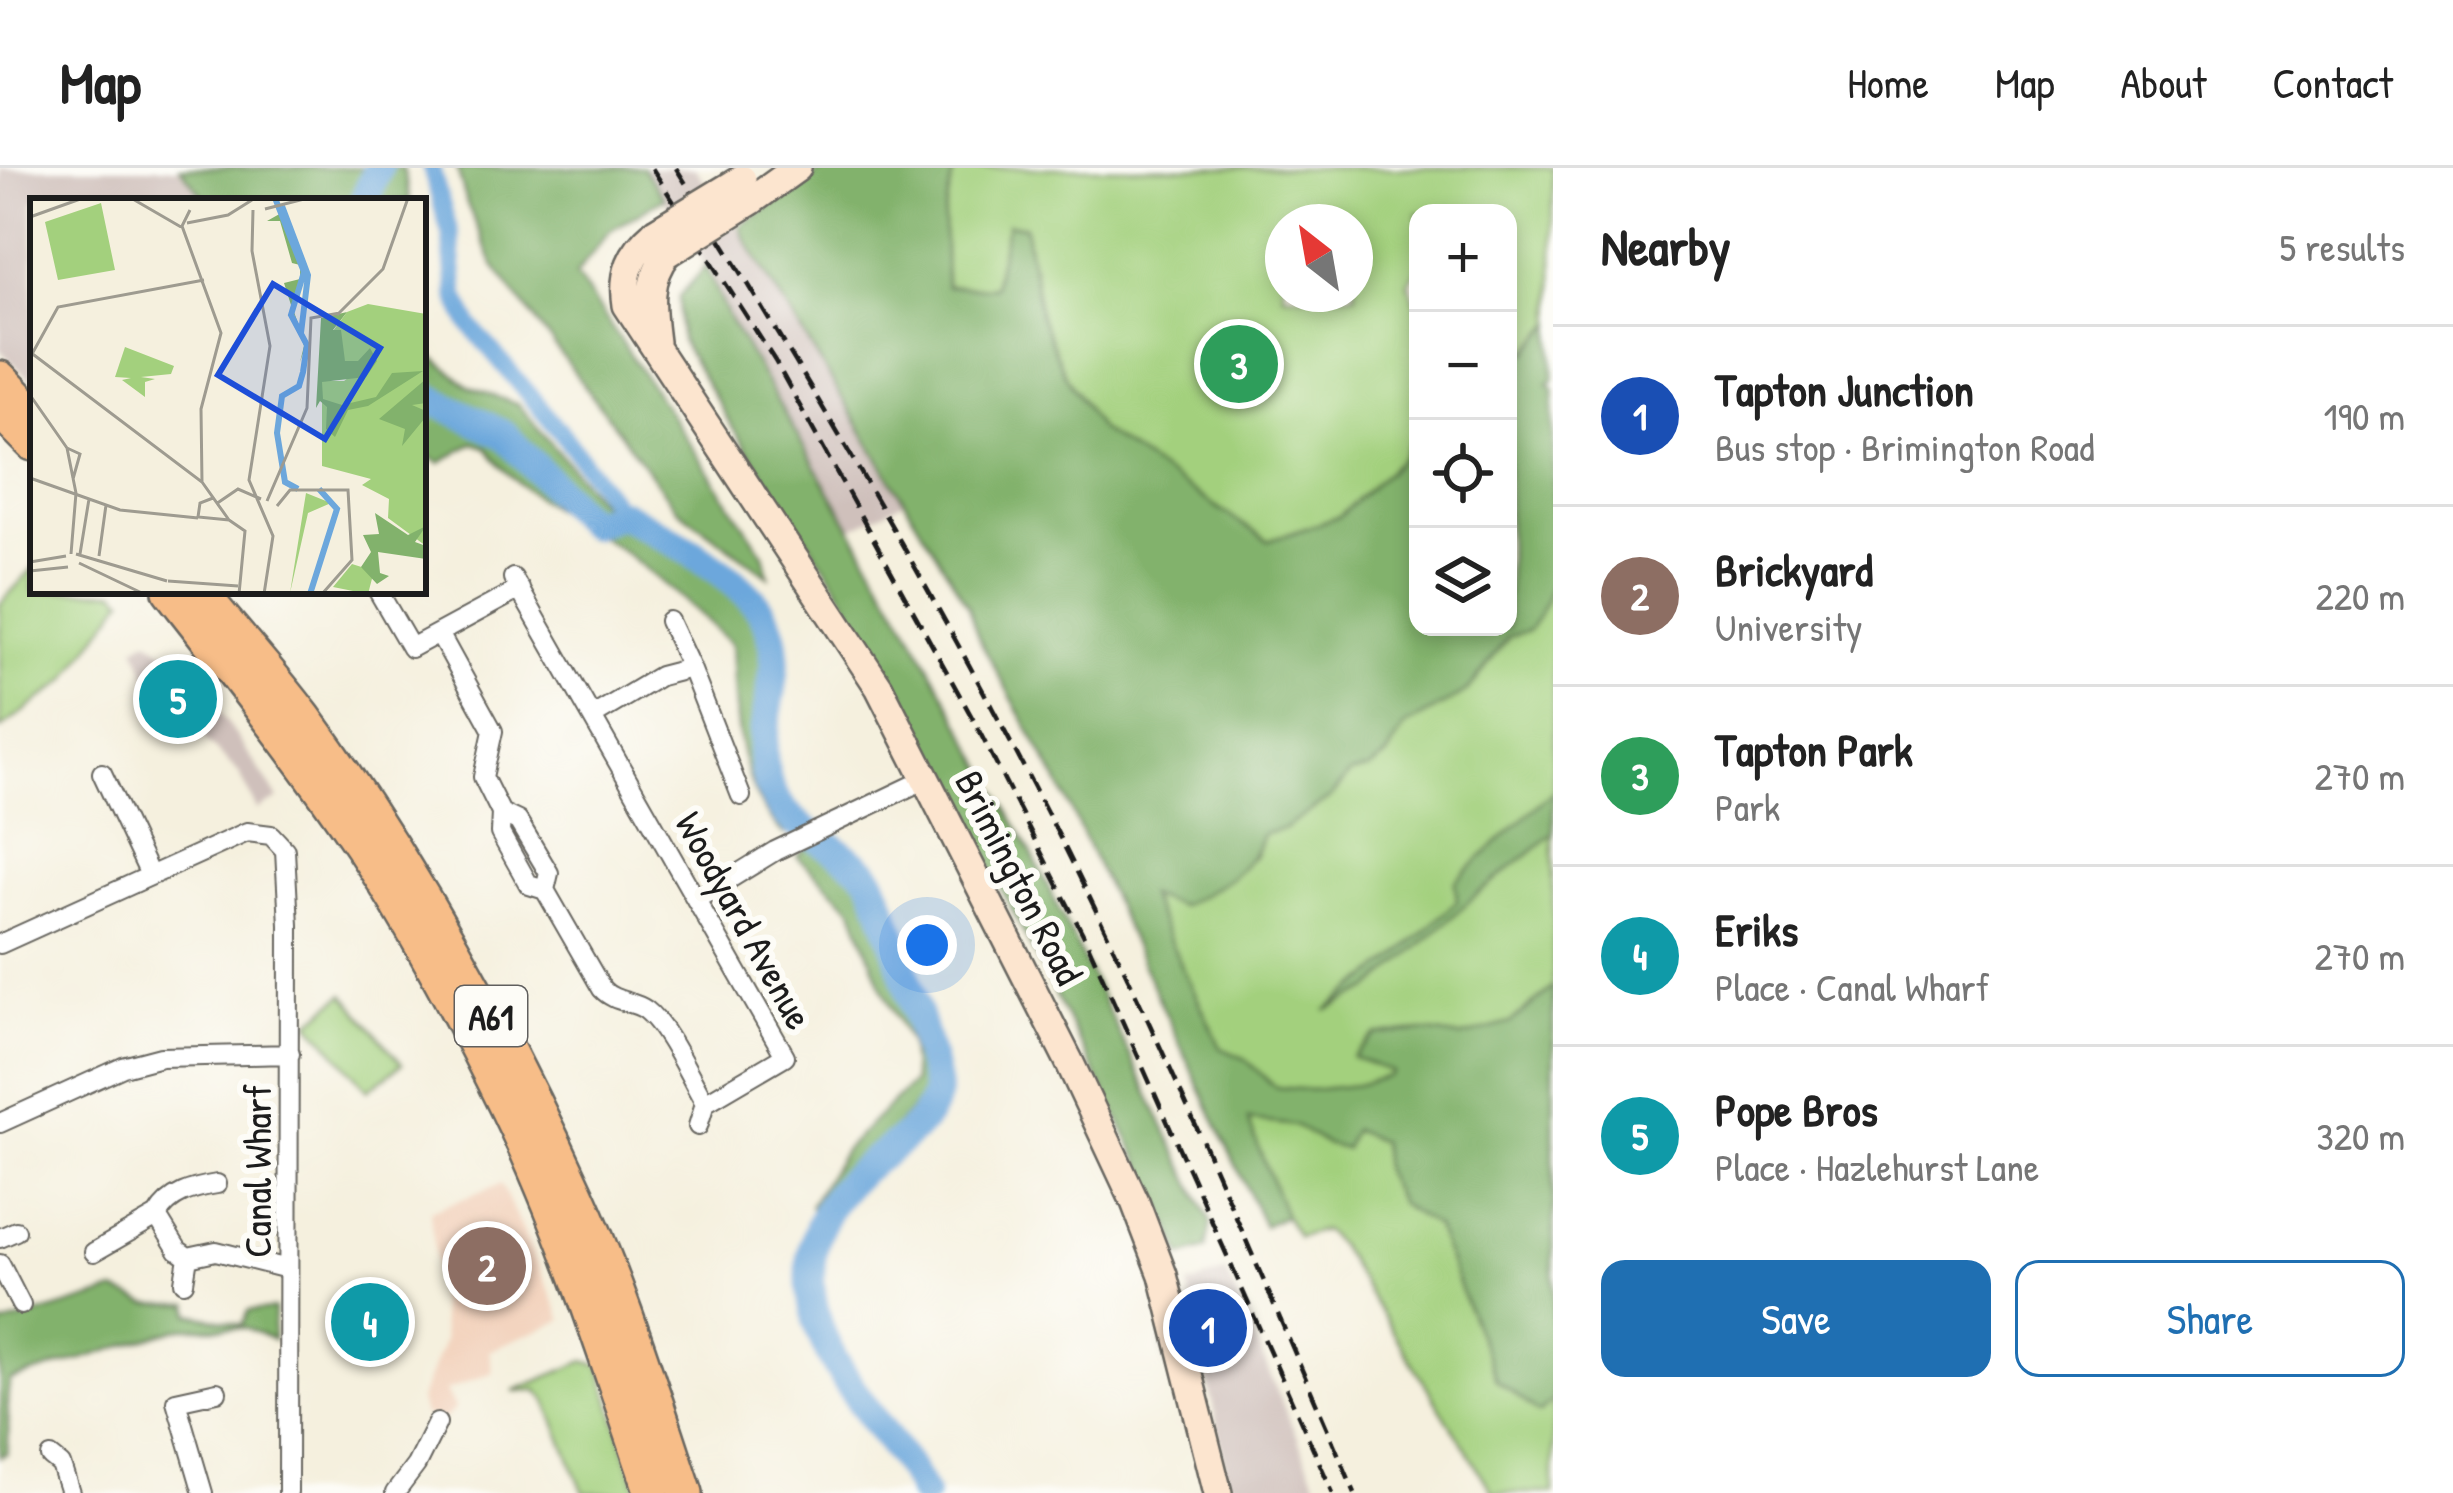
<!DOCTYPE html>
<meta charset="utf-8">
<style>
:root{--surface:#fff;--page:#f2f2f2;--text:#222;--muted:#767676;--line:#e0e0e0;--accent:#1f6fb2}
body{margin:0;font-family:"Patrick Hand",sans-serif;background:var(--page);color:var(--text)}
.controls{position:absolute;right:36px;top:36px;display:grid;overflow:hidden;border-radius:24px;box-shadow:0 6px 18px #0003}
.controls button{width:108px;height:108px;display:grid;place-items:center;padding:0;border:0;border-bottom:3px solid var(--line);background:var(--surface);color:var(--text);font:60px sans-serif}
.compass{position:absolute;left:1265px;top:36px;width:108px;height:108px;border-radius:50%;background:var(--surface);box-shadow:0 6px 18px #0003;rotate:329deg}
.you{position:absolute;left:927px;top:777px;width:42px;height:42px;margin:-30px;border:9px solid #fff;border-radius:50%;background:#1a73e8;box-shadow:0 0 0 18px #1a73e833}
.badge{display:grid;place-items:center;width:78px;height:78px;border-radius:50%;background:var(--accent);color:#fff;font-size:39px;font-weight:700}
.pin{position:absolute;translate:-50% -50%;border:6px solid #fff;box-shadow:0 3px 12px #0006}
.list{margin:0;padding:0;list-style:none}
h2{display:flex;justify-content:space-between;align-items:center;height:156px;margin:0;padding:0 48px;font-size:51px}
h2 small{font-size:39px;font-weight:400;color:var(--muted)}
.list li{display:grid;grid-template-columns:78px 1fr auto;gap:36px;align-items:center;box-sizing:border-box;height:180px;padding:0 48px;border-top:3px solid var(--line)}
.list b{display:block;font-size:45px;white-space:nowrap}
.list p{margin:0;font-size:39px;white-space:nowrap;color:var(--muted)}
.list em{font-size:39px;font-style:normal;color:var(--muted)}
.actions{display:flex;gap:24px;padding:36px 48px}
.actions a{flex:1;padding:27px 0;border:3px solid var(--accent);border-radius:24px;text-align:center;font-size:42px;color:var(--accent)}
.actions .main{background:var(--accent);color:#fff}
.icon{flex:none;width:66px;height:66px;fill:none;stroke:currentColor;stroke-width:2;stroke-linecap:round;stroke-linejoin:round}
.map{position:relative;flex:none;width:1553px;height:1325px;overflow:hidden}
header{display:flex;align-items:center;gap:72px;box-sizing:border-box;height:168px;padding:0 60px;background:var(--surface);border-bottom:3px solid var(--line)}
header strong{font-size:57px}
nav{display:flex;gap:66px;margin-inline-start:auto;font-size:42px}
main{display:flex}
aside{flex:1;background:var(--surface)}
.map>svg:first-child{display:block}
</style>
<header>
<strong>Map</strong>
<nav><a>Home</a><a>Map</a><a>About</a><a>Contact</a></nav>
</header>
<main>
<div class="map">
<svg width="1553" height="1325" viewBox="0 0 1553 1325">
<rect width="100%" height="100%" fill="#fdfcf7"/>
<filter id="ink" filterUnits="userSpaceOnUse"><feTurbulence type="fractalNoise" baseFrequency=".00833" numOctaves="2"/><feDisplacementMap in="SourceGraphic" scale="24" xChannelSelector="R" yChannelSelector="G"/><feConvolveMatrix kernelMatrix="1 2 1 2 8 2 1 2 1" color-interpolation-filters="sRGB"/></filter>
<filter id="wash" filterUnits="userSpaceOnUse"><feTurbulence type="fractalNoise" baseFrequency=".004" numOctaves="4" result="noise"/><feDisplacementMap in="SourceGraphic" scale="48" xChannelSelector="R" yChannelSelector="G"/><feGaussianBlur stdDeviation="2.7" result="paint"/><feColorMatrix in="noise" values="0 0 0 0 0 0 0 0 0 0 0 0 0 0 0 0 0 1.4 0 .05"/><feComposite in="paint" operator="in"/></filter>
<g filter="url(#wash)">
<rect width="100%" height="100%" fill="#f5f0de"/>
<path fill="#f3d4bf" d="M501,1016L563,1152L489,1183L493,1204L445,1223L455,1241L444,1251L424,1247L419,1233L443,1174L430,1043Z"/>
<path fill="#cfc0bb" d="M0,0H177L205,33H33V215L0,182Z
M643,0H695L745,70L904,334L851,361L729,150L706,98Z
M147,471L172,489L225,551L279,631L257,642L239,605L208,575L196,556L150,517L136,479Z
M1226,1104L1321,1325H1231L1188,1118Z"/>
<path fill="#a3d07d" stroke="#60764c" stroke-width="3" fill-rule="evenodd" d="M954,0H1553V155L1527,186L1508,133V45H1418V100L1408,115L1418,139V257L1403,289L1339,349L1268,373L1100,263L1064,205L1040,150L1033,98L1008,57L993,119H946L944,49ZM1283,54H1355V126H1283Z
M33,400V423H116L124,431L66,513L0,561V436Z
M1553,411V1325H1493L1340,1079L1323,1062L1298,1069L1285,1048L1147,725L1180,738L1255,688L1263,666L1284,661L1331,629L1350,606L1369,601L1387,588L1405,558L1468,523L1508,469L1544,438Z
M344,826L402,896L368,922L310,854Z
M585,1193L600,1198L638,1325H584L546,1232L537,1222L513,1223Z"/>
<path fill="#82b26c" stroke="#4f6744" stroke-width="3" d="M180,0H403L410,33H207Z
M457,0H643L664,30L609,63L576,106L764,386L769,408L676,340L493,96L467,36Z
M825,0H954L944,49L946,119H993L1008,56L1025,58L1040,150L1064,205L1100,262L1268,373L1339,349L1403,289L1418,257V459H1508V133L1527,185L1553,155V211L1548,215L1553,220V411L1544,438L1529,462L1508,469L1468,523L1405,558L1387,588L1369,601L1350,606L1331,629L1284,661L1263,666C1248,706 1217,720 1180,738L1148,727L1221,880L1244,890L1275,919L1311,922L1357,917L1389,908L1392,904L1353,889L1376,867L1424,863L1460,869L1510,855L1553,819V1232L1539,1245L1496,1212L1436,1059L1400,1036L1383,1003L1381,974L1353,962L1345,981L1325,976L1297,958L1248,952L1285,1048L1264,1058L1059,616L978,469L968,438L745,70L740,58Z
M706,98L729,150L907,457L1032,686L1211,1055L1206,1081L1182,1089L1159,1031L912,545L838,418L735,264L681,173L679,129Z
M423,181L470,219L519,237L605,340L695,397L751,443L767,490L755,551L756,607L789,661L784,666C734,620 736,539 732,477C692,439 650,400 603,370C560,343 514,322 486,279L473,275L440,295L423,286Z
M1553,623V666L1474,729L1372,820L1326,843L1393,792L1457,733L1455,714Z
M810,677L842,693L869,717L923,894L927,924C893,968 848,1001 814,1044L810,1038L844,982L913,914L910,876L880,815L853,741L797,688Z
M115,1123L148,1136H190L191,1146L242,1157L248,1143L274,1141L273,1172L246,1160H182L10,1213C3,1243 12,1258 7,1285L0,1289V1158Z"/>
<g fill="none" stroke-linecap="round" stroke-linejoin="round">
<path stroke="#6ca7dc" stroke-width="18" d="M431,0L450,65L456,128L470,157L563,267L621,345"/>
<path stroke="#6ca7dc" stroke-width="30" d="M364,33L378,0
M423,227L504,267L590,356L621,345C663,368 736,403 762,444C798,500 745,560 770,620C789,666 837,674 869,708C881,721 938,907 936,924C931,955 892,979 869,996C808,1042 795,1111 828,1181C853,1232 897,1274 923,1325"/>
</g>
</g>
<g filter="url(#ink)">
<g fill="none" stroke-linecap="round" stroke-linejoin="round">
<g stroke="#686660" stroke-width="22">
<path id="street" d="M513,410L785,888L705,935L698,958
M378,423L411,480L520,421
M669,453L691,500
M439,465L493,563L483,609L501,645L500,665L529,717L545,722
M593,548L660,508L691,500L741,628
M102,605L150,707
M501,645L518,653L549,705L545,722L602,821C615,835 632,832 646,842C667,858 691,911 705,935
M697,731L775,683L926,611
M0,776L247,664L271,667L285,682L289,757L288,1325
M0,955L123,899L161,889L290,886
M157,1048C170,1025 193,1020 217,1016
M0,1070L16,1063
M94,1084L157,1048L178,1082L188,1089L216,1083L288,1101
M0,1096L21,1137
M184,1114L188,1089
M51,1289L61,1297L70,1325
M203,1325L176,1233L217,1224
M395,1325L416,1297L437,1255"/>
</g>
<g stroke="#686660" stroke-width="32">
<path id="secondary" d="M751,33L797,0
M655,64C631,84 622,106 627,137L879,519L1068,891L1135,1034L1163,1107L1218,1325
M655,174C651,141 646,112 668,85"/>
</g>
<g stroke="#686660" stroke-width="38">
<path id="highway" d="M0,210L33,244
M0,243L33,276
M170,423C236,507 302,590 361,678C416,761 464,853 507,941C567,1064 608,1196 652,1325
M200,423C234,465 272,506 305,550C410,694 503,862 577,1025C621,1121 652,1224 686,1325"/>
</g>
<use href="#street" stroke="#fff" stroke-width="18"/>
<use href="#secondary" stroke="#fce5cf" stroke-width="27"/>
<use href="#highway" stroke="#f7bd88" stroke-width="33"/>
<path stroke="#1c1c1c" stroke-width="4.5" stroke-dasharray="18 9" stroke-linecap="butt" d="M652,0L775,193L974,553L1087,774L1333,1325
M676,0C804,203 925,409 1035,621C1154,850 1253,1089 1355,1325"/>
<g stroke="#686660" stroke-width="32" stroke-linecap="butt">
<path id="secondary-bridge" d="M655,64L742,11
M668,85L751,33"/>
</g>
<use href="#secondary-bridge" stroke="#fce5cf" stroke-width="27"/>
</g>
</g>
<g text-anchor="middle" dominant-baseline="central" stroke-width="12" stroke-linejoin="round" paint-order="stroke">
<rect fill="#fdfcf7" stroke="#605f5e" stroke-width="3" x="455" y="818" width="72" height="60" rx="9"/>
<g font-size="36" font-weight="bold" fill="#1c1c1c">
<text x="491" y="848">A61</text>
</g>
<g font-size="39" fill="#1c1c1c" stroke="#fdfcf7">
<text transform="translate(1020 709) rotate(63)">Brimington Road</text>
<text transform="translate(745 752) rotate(61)">Woodyard Avenue</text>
<text transform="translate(256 1003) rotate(-90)">Canal Wharf</text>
</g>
</g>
<g transform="translate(30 30)">
<rect width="396" height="396" fill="#f5f0de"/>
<path d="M71,5L85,72L28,82L15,24ZM338,106L396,116V348L358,320L359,301L332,287L341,281L292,268V183H314L340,164H315L303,133L317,114ZM95,149L144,168L141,176L111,179L125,181L115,184V199L92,182L101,180L85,179ZM276,295L301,305L278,315L260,395ZM322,366L344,373L338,396L303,389Z" fill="#a3d07d"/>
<path d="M253,14L274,73L264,114L276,147L270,164L274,148L254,85L270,81V67L262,65L250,23H237ZM317,114L303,132H311L315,163H328L340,150L347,163L336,179L292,184L293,201L312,207L346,199L362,175L393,173L338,208L318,212L305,239L296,231L297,209L290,203L286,210L291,120ZM396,181V205L382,207L396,213L395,220L372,248L375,231L349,221ZM345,315L378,337L396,328L385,344L396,348V361L348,354L350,375L359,378L347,386L331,369L341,354L333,337L349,336Z" fill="#82b26c"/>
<path fill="none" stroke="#6ca7dc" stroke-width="6" d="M245,0L274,74L261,117L277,147L273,174L269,188L252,198L247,235L255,284L268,291M252,8L278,77L271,135M280,396L307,311L289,291"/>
<path fill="none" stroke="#9e9b90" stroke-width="3" d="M101,0L151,29M235,11L278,0M160,12L152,28L191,135L171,211L172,284M223,12L222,53L240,148L219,282L243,338L234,396M0,19L53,0M157,25L198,17L222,2M307,117L353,71L378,0M0,154L172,284L199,322M2,156L28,109L174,82M0,197L37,250L46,295L41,356M37,250L50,256L43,281M0,280L90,312L168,320M183,300L170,305L168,319L199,322L215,333L209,396M237,303L277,210L281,120L310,115M186,306L208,291L231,301M247,308L260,292H318L322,362L292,396M46,356L137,383M50,356L59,301M69,358L76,307M0,364L36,358M49,365L114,396M0,373L38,369M138,383L208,388"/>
<path fill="#1d4ed8" fill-opacity="0.15" stroke="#1d4ed8" stroke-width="6" d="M243,86L350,150L295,241L188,177Z"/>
<rect width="396" height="396" fill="none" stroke="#1c1c1c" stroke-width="6"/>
</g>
</svg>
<div class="controls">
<button>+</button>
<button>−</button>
<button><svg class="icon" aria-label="locate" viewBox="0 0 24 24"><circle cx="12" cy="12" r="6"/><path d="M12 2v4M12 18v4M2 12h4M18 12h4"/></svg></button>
<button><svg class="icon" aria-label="layers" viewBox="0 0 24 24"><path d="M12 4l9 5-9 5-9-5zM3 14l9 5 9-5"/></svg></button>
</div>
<svg class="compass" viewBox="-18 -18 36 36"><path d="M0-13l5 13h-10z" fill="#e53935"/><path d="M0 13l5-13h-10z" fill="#767676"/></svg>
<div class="you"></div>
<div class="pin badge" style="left:1208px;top:1160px;background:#1a4fb4">1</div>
<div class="pin badge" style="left:487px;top:1098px;background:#8d6e63">2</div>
<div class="pin badge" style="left:1239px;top:196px;background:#2e9e5b">3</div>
<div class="pin badge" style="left:370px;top:1154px;background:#0f9aa8">4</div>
<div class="pin badge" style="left:178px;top:531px;background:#0f9aa8">5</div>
</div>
<aside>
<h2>Nearby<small>5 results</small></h2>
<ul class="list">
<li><span class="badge" style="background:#1a4fb4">1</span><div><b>Tapton Junction</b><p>Bus stop · Brimington Road</p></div><em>190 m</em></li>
<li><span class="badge" style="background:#8d6e63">2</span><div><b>Brickyard</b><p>University</p></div><em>220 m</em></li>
<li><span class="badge" style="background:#2e9e5b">3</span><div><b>Tapton Park</b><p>Park</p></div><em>270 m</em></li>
<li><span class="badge" style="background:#0f9aa8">4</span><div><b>Eriks</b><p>Place · Canal Wharf</p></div><em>270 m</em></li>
<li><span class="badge" style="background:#0f9aa8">5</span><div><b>Pope Bros</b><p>Place · Hazlehurst Lane</p></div><em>320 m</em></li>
</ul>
<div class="actions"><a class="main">Save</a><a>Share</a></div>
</aside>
</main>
